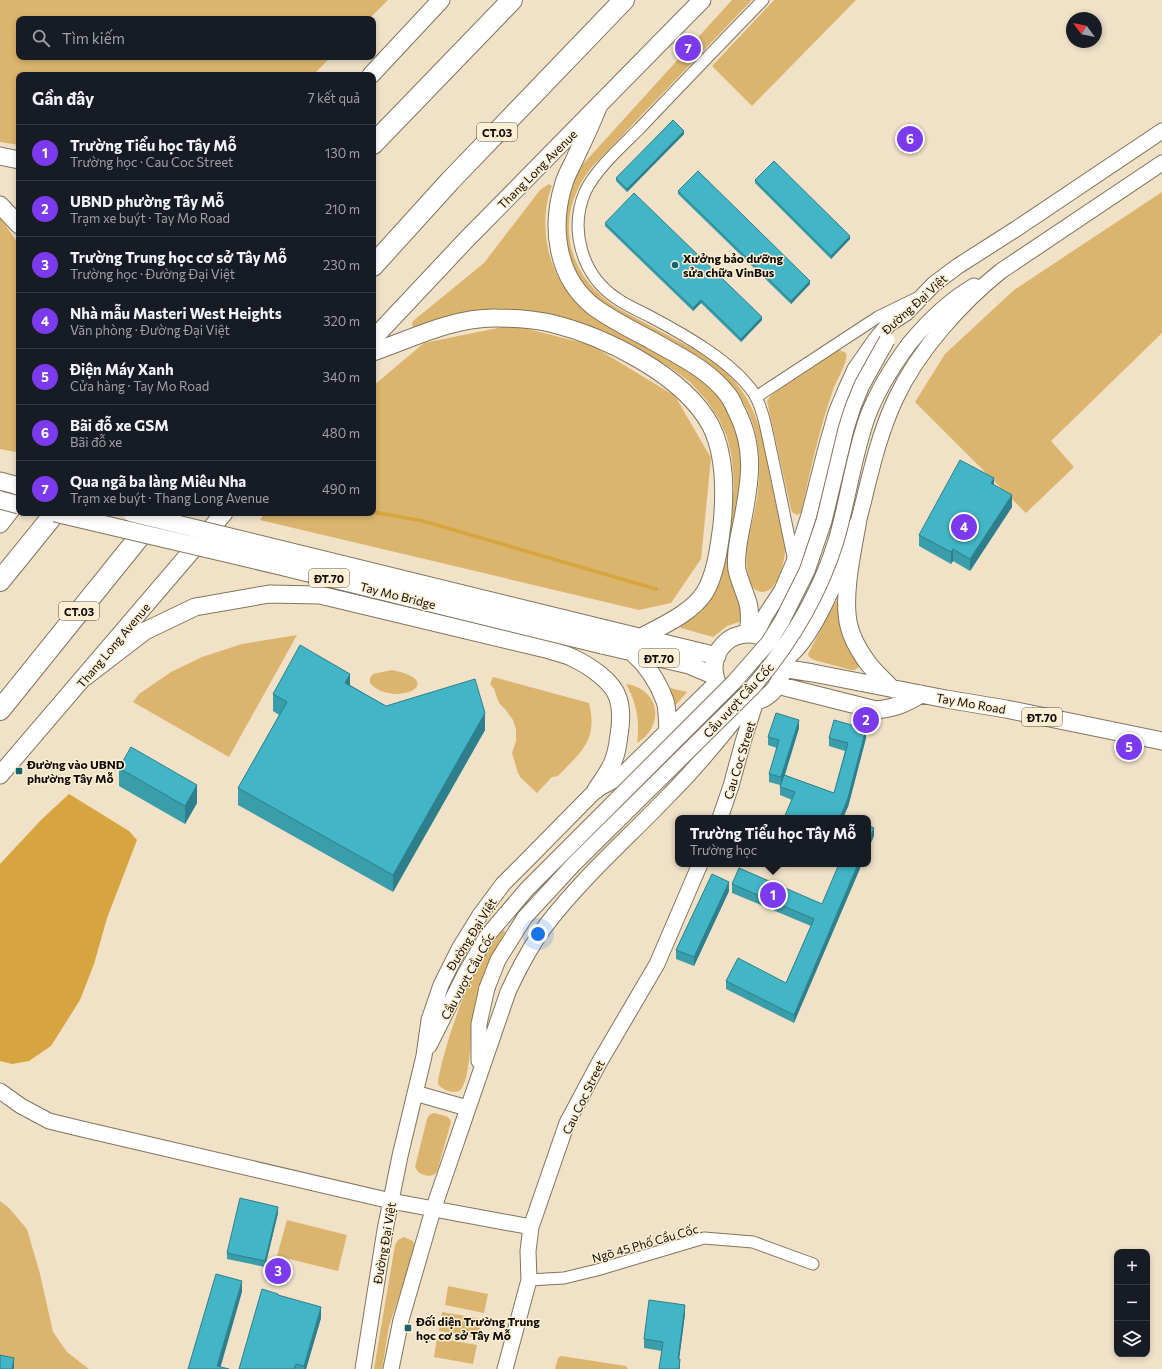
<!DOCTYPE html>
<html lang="vi">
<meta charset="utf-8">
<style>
:root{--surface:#171b24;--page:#20242c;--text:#f1f3f6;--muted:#9ea1a6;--line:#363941;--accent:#7c3aed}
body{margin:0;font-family:Commissioner,sans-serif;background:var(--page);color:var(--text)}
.controls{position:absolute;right:12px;bottom:12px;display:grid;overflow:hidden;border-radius:8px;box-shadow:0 2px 6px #0003}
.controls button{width:36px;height:36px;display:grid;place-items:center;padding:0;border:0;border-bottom:1px solid var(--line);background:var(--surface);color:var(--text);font:20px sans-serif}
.compass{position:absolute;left:1066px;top:12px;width:36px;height:36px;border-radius:50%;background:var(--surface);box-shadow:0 2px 6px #0003;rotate:302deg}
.you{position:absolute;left:538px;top:934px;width:14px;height:14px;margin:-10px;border:3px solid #fff;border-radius:50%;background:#1a73e8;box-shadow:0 0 0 6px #1a73e833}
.badge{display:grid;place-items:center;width:26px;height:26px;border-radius:50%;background:var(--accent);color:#fff;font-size:13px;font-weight:700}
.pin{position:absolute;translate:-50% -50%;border:2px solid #fff;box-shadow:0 1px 4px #0006}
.popup{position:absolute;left:675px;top:815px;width:196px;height:52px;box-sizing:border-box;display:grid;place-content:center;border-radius:8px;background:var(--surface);filter:drop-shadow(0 1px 3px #0005);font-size:13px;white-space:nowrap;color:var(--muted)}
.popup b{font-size:15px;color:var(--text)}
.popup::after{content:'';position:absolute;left:50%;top:100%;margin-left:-8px;border:8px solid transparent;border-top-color:var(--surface)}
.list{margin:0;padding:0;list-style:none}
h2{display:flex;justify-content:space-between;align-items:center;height:52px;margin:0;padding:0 16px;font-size:17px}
h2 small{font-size:13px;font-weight:400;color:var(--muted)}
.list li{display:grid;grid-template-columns:26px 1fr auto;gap:12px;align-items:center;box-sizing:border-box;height:56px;padding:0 16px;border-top:1px solid var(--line)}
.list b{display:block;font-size:15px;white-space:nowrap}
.list p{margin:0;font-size:13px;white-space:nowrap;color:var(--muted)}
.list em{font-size:13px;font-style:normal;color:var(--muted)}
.icon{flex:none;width:22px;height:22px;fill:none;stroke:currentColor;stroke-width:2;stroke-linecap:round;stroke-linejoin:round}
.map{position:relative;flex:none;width:1162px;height:1369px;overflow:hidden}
.search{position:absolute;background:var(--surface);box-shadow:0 2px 6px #0003;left:16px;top:16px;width:360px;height:44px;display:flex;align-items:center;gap:10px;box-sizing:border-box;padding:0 14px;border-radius:8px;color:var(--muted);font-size:15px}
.panel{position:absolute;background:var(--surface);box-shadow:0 2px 6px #0003;left:16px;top:72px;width:360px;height:444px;border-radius:8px}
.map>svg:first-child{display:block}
</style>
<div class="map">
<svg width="1162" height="1369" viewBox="0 0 1162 1369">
<rect width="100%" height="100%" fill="#f0e1c7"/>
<path fill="#dbb56e" d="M0,0H388L369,19H19V57H331L313,75H19V145L0,142Z
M732,0H752L590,169C553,218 566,275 617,308L701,353C733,373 750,396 761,433L785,549C785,562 777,598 758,591C752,589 750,583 749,577C743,556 749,535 754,514C762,476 763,436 743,402C737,391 728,382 719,374L599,304L574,277L561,222L574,174Z
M774,0H856L752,106L712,66Z
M549,184L552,186C544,205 544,229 548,249C564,318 626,334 679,366C690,372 703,378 712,388C724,402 737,422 741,441C743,448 743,455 743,462L738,597L743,618L739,622L727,626L713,637L681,628L680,626L697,612L730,520L734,487L732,458L727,437L719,419L707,401L690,382L671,368L636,347L598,329L563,317L529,311L416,329L413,327L412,324L413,321L484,263L540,190Z
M1162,192V333L1051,441L1074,467L1026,513L915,402L945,354L1014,290Z
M0,217L19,245V449L15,452L0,449Z
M512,325L591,345L675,396L711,458L701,559L671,603L639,610L260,520L265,513H373V386L424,343Z
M840,350L846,353C849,361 836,381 833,390C819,430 810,472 801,513L797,515L792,512L791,509L767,401L773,393L837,351Z
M838,600L860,666L855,670H851L814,660L809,657L808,654L836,601Z
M297,635L229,757L133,702L139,694L171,672L202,657L242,644Z
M392,670C451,682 393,709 370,683V678L373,674Z
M493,677L589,703C598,740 582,751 558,776L552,777L537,793L521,778L518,773L512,753L516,741V729L513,720L505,709L499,703L494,689L490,684Z
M626,684C648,687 662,706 652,727C649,734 643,739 637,743C640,721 637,704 626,684Z
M670,688L687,692L675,706L674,704Z
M503,930L505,932C489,959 477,986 473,1018C470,1036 471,1072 462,1088C457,1096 442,1090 438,1084V1080C446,1042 462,994 481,961C488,950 495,940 503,930Z
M434,1113C440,1115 450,1115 451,1122L437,1172C432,1178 424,1176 418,1172L415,1167L427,1119L429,1115Z
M0,1201L9,1208L27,1229L40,1274L53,1332L67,1352L89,1369H0Z
M287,1220L347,1235L338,1271L277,1256Z
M404,1237L413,1241L415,1246V1249L389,1326L382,1369H374L395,1245L398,1240Z
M448,1286L488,1294L484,1313L445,1305Z
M442,1312L482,1319L478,1338L439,1331Z
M437,1338L477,1345L473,1364L434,1357Z
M561,1356L626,1366L628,1369H555L558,1358Z"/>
<path fill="#d6a53f" d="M69,794L129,831L137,840L107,918L94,964L80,1000L51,1046L29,1061L12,1064L0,1061V864L42,819Z"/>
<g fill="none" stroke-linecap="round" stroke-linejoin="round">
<path stroke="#d6a53f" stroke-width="3.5" d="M373,512L423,521L656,589"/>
<g stroke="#81745c" stroke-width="13">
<path id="street" d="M763,0C721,43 680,86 639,129C622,146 595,170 585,192C569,230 582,275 616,298C627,306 640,311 651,317C685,335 731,361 753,392C763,407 767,433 771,451C779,487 786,524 794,561
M756,397L878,317L917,298
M529,1280L564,1278L597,1270L704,1238L753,1242L813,1264"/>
</g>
<g stroke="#81745c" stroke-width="17">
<path id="secondary" d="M909,344C928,321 948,301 974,286
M756,635L765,616L782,590L794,562L809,515L826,448L836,413L846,389L855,369L876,339L889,324L906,313L934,284L958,266L1016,229L1162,131
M781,662C785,659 790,656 793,653C809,637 821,613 830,593C840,571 851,547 858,523C869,481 877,438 896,398C918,351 961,303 1001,271L1162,163
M720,818L731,786L743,742L756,701
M429,1046L465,974
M479,1061V1024L487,988
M0,1091L21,1106L49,1121L82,1129L391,1201L531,1227
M415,1093L467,1108
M363,1369L385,1230L400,1156L424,1056L429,1020L441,985L459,949L480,915L503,884L531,856L596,790L620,777L717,682
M391,1369L401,1320L433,1210L508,992C519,968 531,945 547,924C583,877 629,837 670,794C699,765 724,734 749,702
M505,1369L529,1280L528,1251L531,1227L567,1123L599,1063L657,964L700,864"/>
</g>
<g stroke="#81745c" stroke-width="19">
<path id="primary" d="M371,75L441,0
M599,105C592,122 585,138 577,154C573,164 567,173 564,183C550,227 556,277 594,307C612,320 632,330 651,340C679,356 708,369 728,395C732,400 734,406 737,412C756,449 750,483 742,523C739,538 735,554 737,570C739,579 743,588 746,597C751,609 750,621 748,634
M0,156L19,160
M0,205L19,225
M373,339L466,240L702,0
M373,352C413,338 454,317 497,318C514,318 533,319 550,323C604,336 684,375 711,426C726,456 725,494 722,525C719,547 716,573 705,592C692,613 662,626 641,637
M0,481L19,486
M0,524L19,499
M857,525C852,553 842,598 849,626C852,638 858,649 865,659C872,670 883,679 892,689
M606,629L717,656
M714 668a34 34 0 1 1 68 0a34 34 0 1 1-68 0Z
M602,645L689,665L715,676
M632,652C647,665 658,682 665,701C668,710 667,720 668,730
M782,668L813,673L946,699L1006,709L1162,741
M85,677L145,631L195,607L269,594L320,595L550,650C558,653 566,654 573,658C588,665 613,681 618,698C622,710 621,723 619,735C618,744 616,756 612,764C608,773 601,782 596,790
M777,685L876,710C895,708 905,704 921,694
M0,775L224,513"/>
</g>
<g stroke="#81745c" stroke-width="22">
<path id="highway" d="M373,144L512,0
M373,266L450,181L624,0
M0,581L55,513
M0,710L153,520"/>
</g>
<use href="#street" stroke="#fff" stroke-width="11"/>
<use href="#secondary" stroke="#fff" stroke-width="15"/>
<use href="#primary" stroke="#fff" stroke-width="17"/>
<use href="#highway" stroke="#fff" stroke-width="20"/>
<g stroke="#81745c" stroke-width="17" stroke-linecap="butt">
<path id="secondary-bridge" d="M465,974L487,936L527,889L734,682L769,642L782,621L807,571L824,521L846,429L853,407L862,385L887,340
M487,988L498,960L525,917L574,864L752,688C789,645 819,596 836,541C848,501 853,458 867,418C877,391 892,367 909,344"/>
</g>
<g stroke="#81745c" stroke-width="19" stroke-linecap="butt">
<path id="primary-bridge" d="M0,500L19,505
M55,513L280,566L602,645
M132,513L606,629"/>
</g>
<use href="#secondary-bridge" stroke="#fff" stroke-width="15"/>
<use href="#primary-bridge" stroke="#fff" stroke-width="17"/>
</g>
<path fill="#399daa" d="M684,134L627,192L616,181V178Z
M755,180L850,239L831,259L755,183Z
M678,191L810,284L791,304L678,194Z
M605,223L762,320L741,342L701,303L693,311L605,226Z
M994,485L1012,507L970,571L953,561L951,564L919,546V535Z
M350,685L386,706L485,730L393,892L238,805V788L279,715L273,711V694Z
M799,728L785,775L834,793L845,751L829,746V738H866L848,807L792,800L780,795V785L769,782V774L777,748L768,745V737Z
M119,768L197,803L185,824L119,786Z
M732,884L822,904L794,1023L726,989V981L786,983L811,926L732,893Z
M729,891L694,966L676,959V950Z
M278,1213L265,1267L227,1259V1253Z
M278,1295L321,1318L306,1369H239Z
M685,1314L679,1359H680V1369H659L662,1351L644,1348V1339Z"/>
<path fill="#2e7f8b" d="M684,131V134L627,192V189Z
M850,236V239L831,259V256Z
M810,281V284L791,304V301Z
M701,300V303L693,311V308Z
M762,317V320L741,342V339Z
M994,478V490L991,483Z
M1012,495V507L970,571V559Z
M953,549V561L951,564V552Z
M350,674V691L345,683Z
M485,713V730L393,892V875Z
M799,720V728L781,786V777Z
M866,729V738L848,807L843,818H840Z
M197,785V803L185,824V806Z
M874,828V836L868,850V842Z
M858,864H862L794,1023V1015Z
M729,882V891L694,966V957Z
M278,1207V1213L265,1267V1261Z
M242,1281V1292L220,1369L217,1366Z
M685,1305V1314L678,1368V1359Z
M321,1307V1318L306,1369H304V1366Z
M14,1358V1369H12Z"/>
<path fill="#42b6c6" stroke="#2e7f8b" d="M673,120L684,131L627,189L616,178Z
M774,161L850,236L831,256L755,180Z
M698,171L810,281L791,301L678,191Z
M634,193L762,317L741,339L701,300L693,308L605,223Z
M960,460L994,478L991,483L1012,495L970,559L953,549L951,552L919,535Z
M300,645L350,674L345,683L386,706L475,679L485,713L393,875L238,788L287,702L273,694Z
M776,713L799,720L781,777L769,774L779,740L768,737Z
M834,720L866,729L848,798L840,818H784L795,792L780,787L784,775L834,793L848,743L829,738Z
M131,747L197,785L185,806L119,768Z
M868,825L874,828L868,842Z
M839,864H858L794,1015L726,981L738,958L786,983L814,919L732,884L739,868L822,904Z
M712,874L729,882L694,957L676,950Z
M240,1198L278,1207L265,1261L227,1253Z
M216,1274L242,1281L217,1366L229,1369H188Z
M262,1289L278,1294V1295L321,1307L304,1366L296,1364L294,1369H239Z
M649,1300L685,1305L678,1359H680L679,1369H659L663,1342L644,1339Z
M0,1355L14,1358L12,1369H0Z"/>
<g fill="#16636d" stroke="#fdefd4" stroke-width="1.5">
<circle cx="675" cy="265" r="4"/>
<rect x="15" y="767" width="8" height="8" rx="2"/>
<rect x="404" y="1324" width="8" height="8" rx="2"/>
</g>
<g text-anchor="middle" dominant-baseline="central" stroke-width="3" stroke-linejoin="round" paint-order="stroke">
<g fill="#fdefd4" stroke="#574f42" stroke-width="1">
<rect x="477" y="123" width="40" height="18" rx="3"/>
<rect x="309" y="569" width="40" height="18" rx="3"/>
<rect x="59" y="602" width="40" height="18" rx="3"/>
<rect x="639" y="649" width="40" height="18" rx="3"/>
<rect x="1022" y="708" width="40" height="18" rx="3"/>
</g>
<g font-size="11" font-weight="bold" fill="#100b04">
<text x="497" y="132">CT.03</text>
<text x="329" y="578">ĐT.70</text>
<text x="79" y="611">CT.03</text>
<text x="659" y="658">ĐT.70</text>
<text x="1042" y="717">ĐT.70</text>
</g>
<g font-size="12" fill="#100b04" stroke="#fdefd4">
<text transform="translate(537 169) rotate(-45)">Thang Long Avenue</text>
<text transform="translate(914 304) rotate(-42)">Đường Đại Việt</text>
<text transform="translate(398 595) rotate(14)">Tay Mo Bridge</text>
<text transform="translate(113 645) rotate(-50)">Thang Long Avenue</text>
<text transform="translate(738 700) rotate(-47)">Cầu vượt Cầu Cốc</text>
<text transform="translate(971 703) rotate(10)">Tay Mo Road</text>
<text transform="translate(739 760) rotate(-73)">Cau Coc Street</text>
<text transform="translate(471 934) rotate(-58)">Đường Đại Việt</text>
<text transform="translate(467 976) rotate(-61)">Cầu vượt Cầu Cốc</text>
<text transform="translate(583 1097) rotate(-64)">Cau Coc Street</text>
<text transform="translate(384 1243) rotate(-80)">Đường Đại Việt</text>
<text transform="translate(645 1243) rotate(-16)">Ngõ 45 Phố Cầu Cốc</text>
</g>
<g font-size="12" font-weight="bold" fill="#100b04" stroke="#fdefd4" text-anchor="start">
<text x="683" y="258">Xưởng bảo dưỡng<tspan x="683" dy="14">sửa chữa VinBus</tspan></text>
<text x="27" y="764">Đường vào UBND<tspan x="27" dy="14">phường Tây Mỗ</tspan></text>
<text x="416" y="1321">Đối diện Trường Trung<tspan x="416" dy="14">học cơ sở Tây Mỗ</tspan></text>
</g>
</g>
</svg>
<div class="controls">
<button>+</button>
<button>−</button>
<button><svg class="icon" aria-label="layers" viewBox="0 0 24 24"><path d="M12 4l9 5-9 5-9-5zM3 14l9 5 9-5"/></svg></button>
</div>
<svg class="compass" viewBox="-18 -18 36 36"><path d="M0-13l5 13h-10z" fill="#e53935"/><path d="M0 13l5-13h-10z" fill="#9ea1a6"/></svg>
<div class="you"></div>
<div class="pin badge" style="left:773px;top:895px">1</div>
<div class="popup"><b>Trường Tiểu học Tây Mỗ</b>Trường học</div>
<div class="pin badge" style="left:866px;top:720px">2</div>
<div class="pin badge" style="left:278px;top:1271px">3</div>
<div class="pin badge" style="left:964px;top:527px">4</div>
<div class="pin badge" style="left:1129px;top:747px">5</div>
<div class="pin badge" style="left:910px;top:139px">6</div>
<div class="pin badge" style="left:688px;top:48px">7</div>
<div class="search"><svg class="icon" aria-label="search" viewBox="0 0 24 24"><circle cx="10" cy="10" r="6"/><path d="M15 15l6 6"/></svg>Tìm kiếm</div>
<section class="panel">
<h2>Gần đây<small>7 kết quả</small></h2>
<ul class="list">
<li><span class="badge">1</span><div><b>Trường Tiểu học Tây Mỗ</b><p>Trường học · Cau Coc Street</p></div><em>130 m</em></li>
<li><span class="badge">2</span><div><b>UBND phường Tây Mỗ</b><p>Trạm xe buýt · Tay Mo Road</p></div><em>210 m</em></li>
<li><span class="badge">3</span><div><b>Trường Trung học cơ sở Tây Mỗ</b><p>Trường học · Đường Đại Việt</p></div><em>230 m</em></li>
<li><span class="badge">4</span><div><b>Nhà mẫu Masteri West Heights</b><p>Văn phòng · Đường Đại Việt</p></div><em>320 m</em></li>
<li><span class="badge">5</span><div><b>Điện Máy Xanh</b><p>Cửa hàng · Tay Mo Road</p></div><em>340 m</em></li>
<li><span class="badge">6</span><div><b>Bãi đỗ xe GSM</b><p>Bãi đỗ xe</p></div><em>480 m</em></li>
<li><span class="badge">7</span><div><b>Qua ngã ba làng Miêu Nha</b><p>Trạm xe buýt · Thang Long Avenue</p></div><em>490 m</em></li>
</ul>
</section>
</div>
